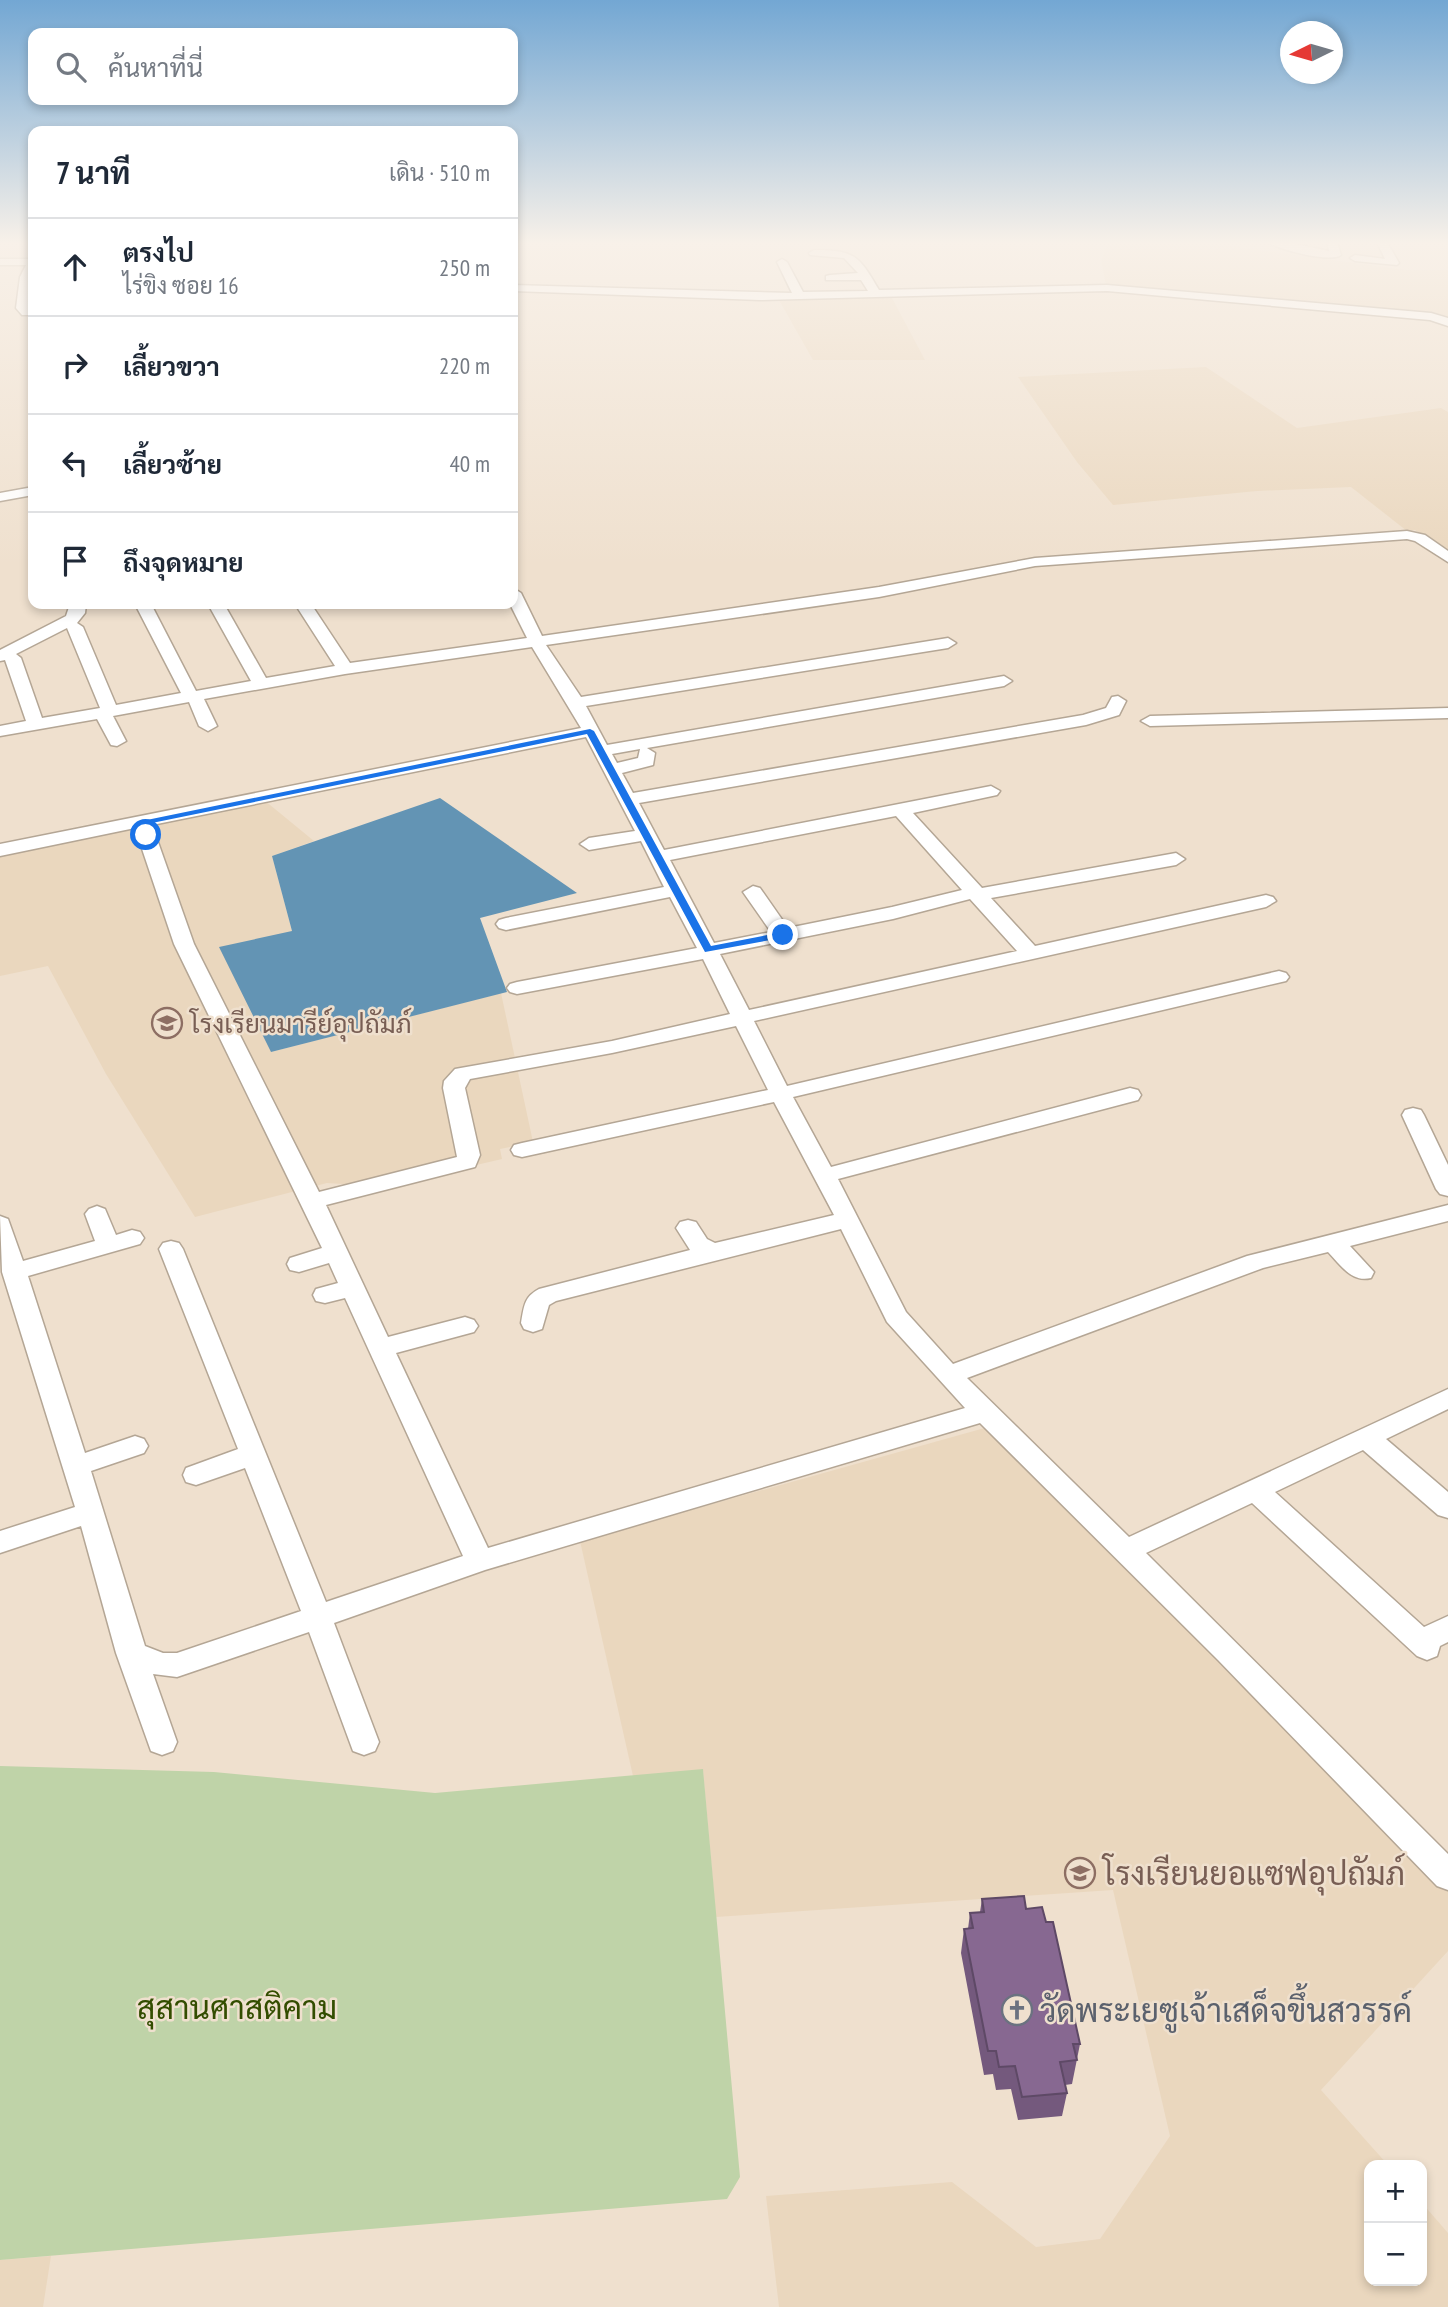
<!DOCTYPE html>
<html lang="th">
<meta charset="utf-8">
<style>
:root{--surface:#fff;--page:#f6f6f7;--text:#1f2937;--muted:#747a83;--line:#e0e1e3}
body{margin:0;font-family:"PT Sans Narrow",Sarabun,sans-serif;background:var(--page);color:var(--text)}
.controls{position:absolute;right:21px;bottom:21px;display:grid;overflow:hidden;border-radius:14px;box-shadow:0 4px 10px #0003}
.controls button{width:63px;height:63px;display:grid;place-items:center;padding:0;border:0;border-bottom:2px solid var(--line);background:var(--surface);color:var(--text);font:35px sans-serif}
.compass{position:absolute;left:1280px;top:21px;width:63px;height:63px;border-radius:50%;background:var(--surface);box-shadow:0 4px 10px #0003;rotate:265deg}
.stop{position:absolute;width:21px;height:21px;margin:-16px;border:5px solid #1a73e8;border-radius:50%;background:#fff}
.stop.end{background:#1a73e8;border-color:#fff;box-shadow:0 2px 7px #0008}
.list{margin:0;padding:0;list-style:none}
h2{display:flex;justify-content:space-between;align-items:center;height:91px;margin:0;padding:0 28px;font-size:30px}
h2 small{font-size:23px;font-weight:400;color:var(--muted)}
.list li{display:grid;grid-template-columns:46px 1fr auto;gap:21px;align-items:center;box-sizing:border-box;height:98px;padding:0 28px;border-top:2px solid var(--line)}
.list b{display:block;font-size:26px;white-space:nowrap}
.list p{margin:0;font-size:23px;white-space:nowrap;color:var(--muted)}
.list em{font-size:23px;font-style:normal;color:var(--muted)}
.icon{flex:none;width:38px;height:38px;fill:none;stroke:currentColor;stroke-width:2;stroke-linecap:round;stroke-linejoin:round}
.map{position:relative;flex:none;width:1448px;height:2307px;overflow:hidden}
.search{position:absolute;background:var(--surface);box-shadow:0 4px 10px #0003;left:28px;top:28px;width:490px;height:77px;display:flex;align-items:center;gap:18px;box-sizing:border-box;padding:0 24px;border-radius:14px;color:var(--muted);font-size:26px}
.panel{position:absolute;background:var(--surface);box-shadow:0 4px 10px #0003;left:28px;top:126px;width:490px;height:483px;border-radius:14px}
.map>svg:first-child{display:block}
</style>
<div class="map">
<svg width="1448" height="2307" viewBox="0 0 1448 2307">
<rect width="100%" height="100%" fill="#efe0ce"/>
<path fill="#ead7be" d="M1109,242H1202L1405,270H1448V319L1435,313L1106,285L1101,260Z
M892,298L925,360H813L779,300Z
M1206,367L1297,428L1441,408L1448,412V552L1415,530L1407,531L1351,487L1257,491L1113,505L1077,462L1018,377Z
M264,800L314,841L272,856L292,931L271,1052L501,993L533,1142L500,1149L502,1159L348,1195L343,1184L327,1183L195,1217L106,1074L48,966L0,976V853Z
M1006,1422L1016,1425L1448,1856V1951L1321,2090L1388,2165H1369V2281H1422V2203L1448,2233V2307H779L766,2196L952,2182L1036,2247L1100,2239L1170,2136L1113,1890L716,1917L703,1770L633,1776L580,1541Z
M51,2256L43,2307H0V2260Z"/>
<path fill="#bfd3a8" d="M0,1766L214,1772L435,1793L703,1769L740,2177L727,2199L0,2260Z"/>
<path fill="#6394b4" d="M440,798L577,893L480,918L507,992L271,1052L219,947L292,931L272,856Z"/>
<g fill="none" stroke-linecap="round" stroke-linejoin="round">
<g stroke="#b4a695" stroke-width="3">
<path id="minor" d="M1268,242H1286L1329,251L1327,242H1337L1341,255C1330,263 1280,250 1268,242Z
M1377,242H1387L1399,263L1397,265L1355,261L1350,258L1355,255L1385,259Z
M814,250C855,250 859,256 879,290L1107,285L1431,313L1448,318V326L1430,320L1107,291L760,300L513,291V285L792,293L777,262L782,259L787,262L803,292L868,291L861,280H826V276L830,275L858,273L844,258L810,255L809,253Z
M0,259H33L28,308L32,313L30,315H22L16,308L20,277L26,265H0Z
M33,487V495L0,501V493Z
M1407,531L1425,535L1448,551V562L1415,541L1407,539L1035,566L879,597L546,645L581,697L948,638L956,643L948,648L586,706L607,745L1004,676L1012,681L1004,686L647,748L655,753L653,765L622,773L633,793L1083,715L1106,708L1112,697L1118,696L1126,701L1119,715L1086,725L639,803L664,850L991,786L1000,791L997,795L913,813L982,888L1176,853L1185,859L1176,865L991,898L1035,946L1266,895L1273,897L1276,901L1266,907L754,1021L787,1086L1279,971L1286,973L1289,977L1286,981L793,1097L831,1167L1130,1088L1138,1090L1141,1095L1138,1100L838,1179L906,1312L953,1364L1247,1256L1448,1205V1221L1350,1246L1374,1272L1371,1278C1351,1283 1340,1264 1328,1252L1263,1268L967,1378L1129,1537L1448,1389V1409L1386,1439L1448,1492V1518L1438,1515L1363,1450L1275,1492L1424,1627L1448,1616V1642L1440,1646L1437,1656L1427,1660L1417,1656L1252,1503L1146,1553L1448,1854V1890L1437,1886L1218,1660L980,1423L485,1570L334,1623L379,1742L375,1751L364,1755L353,1751L309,1632L177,1677L153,1674L177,1742L173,1751L162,1755L151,1751L116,1653L81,1526L0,1553V1531L75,1507L2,1272L0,1216L8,1219L23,1261L95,1241L85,1214L89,1209L97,1206L105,1209L116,1235L132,1230L140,1232L144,1238L140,1244L28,1276L85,1453L135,1436L144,1439L148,1446L144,1453L91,1471L145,1646L163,1653H177L301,1611L245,1468L196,1485L186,1482L183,1475L186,1468L238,1449L159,1249L163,1243L171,1241L179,1243L183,1249L326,1602L463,1556L345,1298L325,1303L316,1301L313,1295L316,1289L338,1283L329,1263L299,1272L290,1270L287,1264L290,1258L322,1248L174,944L135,828L0,856V844L581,728L532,647L345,674L204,699L217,726L208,731L199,726L189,702L113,716L126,741L117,746L111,745L97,719L0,736V726L26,721L5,660L0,661V650L66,616L70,604H86L85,613L77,623L83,627L116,705L181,693L135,604H151L196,691L251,681L208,604H224L266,678L335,666L295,604H311L350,663L527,638L510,604H513V588L521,593L542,636L879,587L1035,558ZM67,628L100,708L42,718L21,658L16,654ZM586,737L635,831L589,838L580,844L589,850L641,841L664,887L506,918L499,920L496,924L499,928L506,930L670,897L697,948L517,982L510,984L507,988L510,992L517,994L703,959L730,1014L612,1041L455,1069L444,1081L443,1088L457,1157L319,1192L194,944L152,825ZM640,749L638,758L617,763L612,754ZM896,816L962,890L892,907L788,928L760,888L753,886L743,892L771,932L714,943L670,860ZM970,899L1017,951L749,1010L720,954L893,919ZM736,1026L768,1090L522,1143L514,1145L511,1150L514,1155L522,1157L774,1102L834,1215L715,1243L707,1239L696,1222L688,1220L680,1222L676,1228L690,1250L539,1289C524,1297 524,1306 521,1323L524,1329L533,1332L542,1329L549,1305L556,1301L841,1229L887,1322L965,1408L488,1548L396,1353L474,1332L478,1326L474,1320L465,1317L388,1337L326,1205L475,1167L480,1155L465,1088L470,1079L612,1053Z
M1448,708V718L1150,726L1141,721L1150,716Z
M1413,1108L1421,1110L1424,1115L1448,1165V1196L1440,1194L1436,1189L1402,1115L1405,1110Z"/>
</g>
<use href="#minor" fill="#fff" fill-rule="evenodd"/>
</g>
<path fill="#74597d" d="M982,1899L1026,1909L1046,1922L1080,2044L1072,2084L1065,2085L1067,2093L1062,2116L1018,2120L1011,2089L996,2090L993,2074L984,2075L961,1953L964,1929H968L970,1913L980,1912Z"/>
<path fill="#876891" stroke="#5e4966" stroke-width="2" d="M1024,1896L1026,1909L1042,1907L1046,1922H1053L1080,2044H1073L1077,2060L1060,2062L1067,2093L1022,2097L1015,2066L999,2067L996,2051H988L964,1929L973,1928L970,1913L984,1912L982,1899Z"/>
<linearGradient id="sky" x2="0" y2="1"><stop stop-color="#73a7d3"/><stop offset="0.43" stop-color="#f8f1e9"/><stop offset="1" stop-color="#f8f1e9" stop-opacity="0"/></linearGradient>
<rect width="1448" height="565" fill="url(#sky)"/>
<path fill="#1a73e8" d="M590,729L594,731L711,946L783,932L787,933V937L705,952L587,734L147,824L151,835L146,837L141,835L137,822Z"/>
<defs>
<g id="school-ring" transform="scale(1.575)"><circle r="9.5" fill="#efe0ce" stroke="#8d6e63" stroke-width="1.5"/><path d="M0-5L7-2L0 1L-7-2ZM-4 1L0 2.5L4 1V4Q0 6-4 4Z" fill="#8d6e63"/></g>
<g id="church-ring" transform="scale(1.575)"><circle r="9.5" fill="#efe0ce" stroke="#6b7280" stroke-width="1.5"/><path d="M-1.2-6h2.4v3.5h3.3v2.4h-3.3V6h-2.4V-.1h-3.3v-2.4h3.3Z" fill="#6b7280"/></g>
</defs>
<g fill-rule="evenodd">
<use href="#school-ring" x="167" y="1023"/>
<use href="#school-ring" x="1080" y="1873"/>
<use href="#church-ring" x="1017" y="2010"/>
</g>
<g text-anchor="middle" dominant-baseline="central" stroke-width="5" stroke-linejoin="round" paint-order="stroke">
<g font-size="26" fill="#785e54" stroke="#efe0ce" text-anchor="start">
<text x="190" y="1023">โรงเรียนมารีย์อุปถัมภ์</text>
</g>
<g font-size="32" fill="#785e54" stroke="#efe0ce" text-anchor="start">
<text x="1103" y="1873">โรงเรียนยอแซฟอุปถัมภ์</text>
</g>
<g font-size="32" fill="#334d00" stroke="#efe0ce">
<text x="237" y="2007">สุสานศาสติคาม</text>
</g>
<g font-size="32" fill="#5b616d" stroke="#efe0ce" text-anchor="start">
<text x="1040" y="2010">วัดพระเยซูเจ้าเสด็จขึ้นสวรรค์</text>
</g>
</g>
</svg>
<div class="controls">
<button>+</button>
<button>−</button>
</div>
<svg class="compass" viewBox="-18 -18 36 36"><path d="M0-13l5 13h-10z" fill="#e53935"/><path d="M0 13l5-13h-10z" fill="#747a83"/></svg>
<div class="stop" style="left:146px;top:835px"></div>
<div class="stop end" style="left:783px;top:935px"></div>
<div class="search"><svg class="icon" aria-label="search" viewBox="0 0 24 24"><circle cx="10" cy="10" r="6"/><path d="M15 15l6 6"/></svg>ค้นหาที่นี่</div>
<section class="panel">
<h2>7 นาที<small>เดิน · 510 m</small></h2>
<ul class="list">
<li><svg class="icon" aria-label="ahead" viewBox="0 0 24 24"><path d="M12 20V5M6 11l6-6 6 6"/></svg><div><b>ตรงไป</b><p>ไร่ขิง ซอย 16</p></div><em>250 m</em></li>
<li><svg class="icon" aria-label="right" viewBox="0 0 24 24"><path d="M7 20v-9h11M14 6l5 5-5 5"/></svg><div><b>เลี้ยวขวา</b></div><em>220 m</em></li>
<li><svg class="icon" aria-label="left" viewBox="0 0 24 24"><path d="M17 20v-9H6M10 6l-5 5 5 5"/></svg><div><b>เลี้ยวซ้าย</b></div><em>40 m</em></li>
<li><svg class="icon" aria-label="arrive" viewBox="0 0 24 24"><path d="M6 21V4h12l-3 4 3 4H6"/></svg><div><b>ถึงจุดหมาย</b></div></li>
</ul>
</section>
</div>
